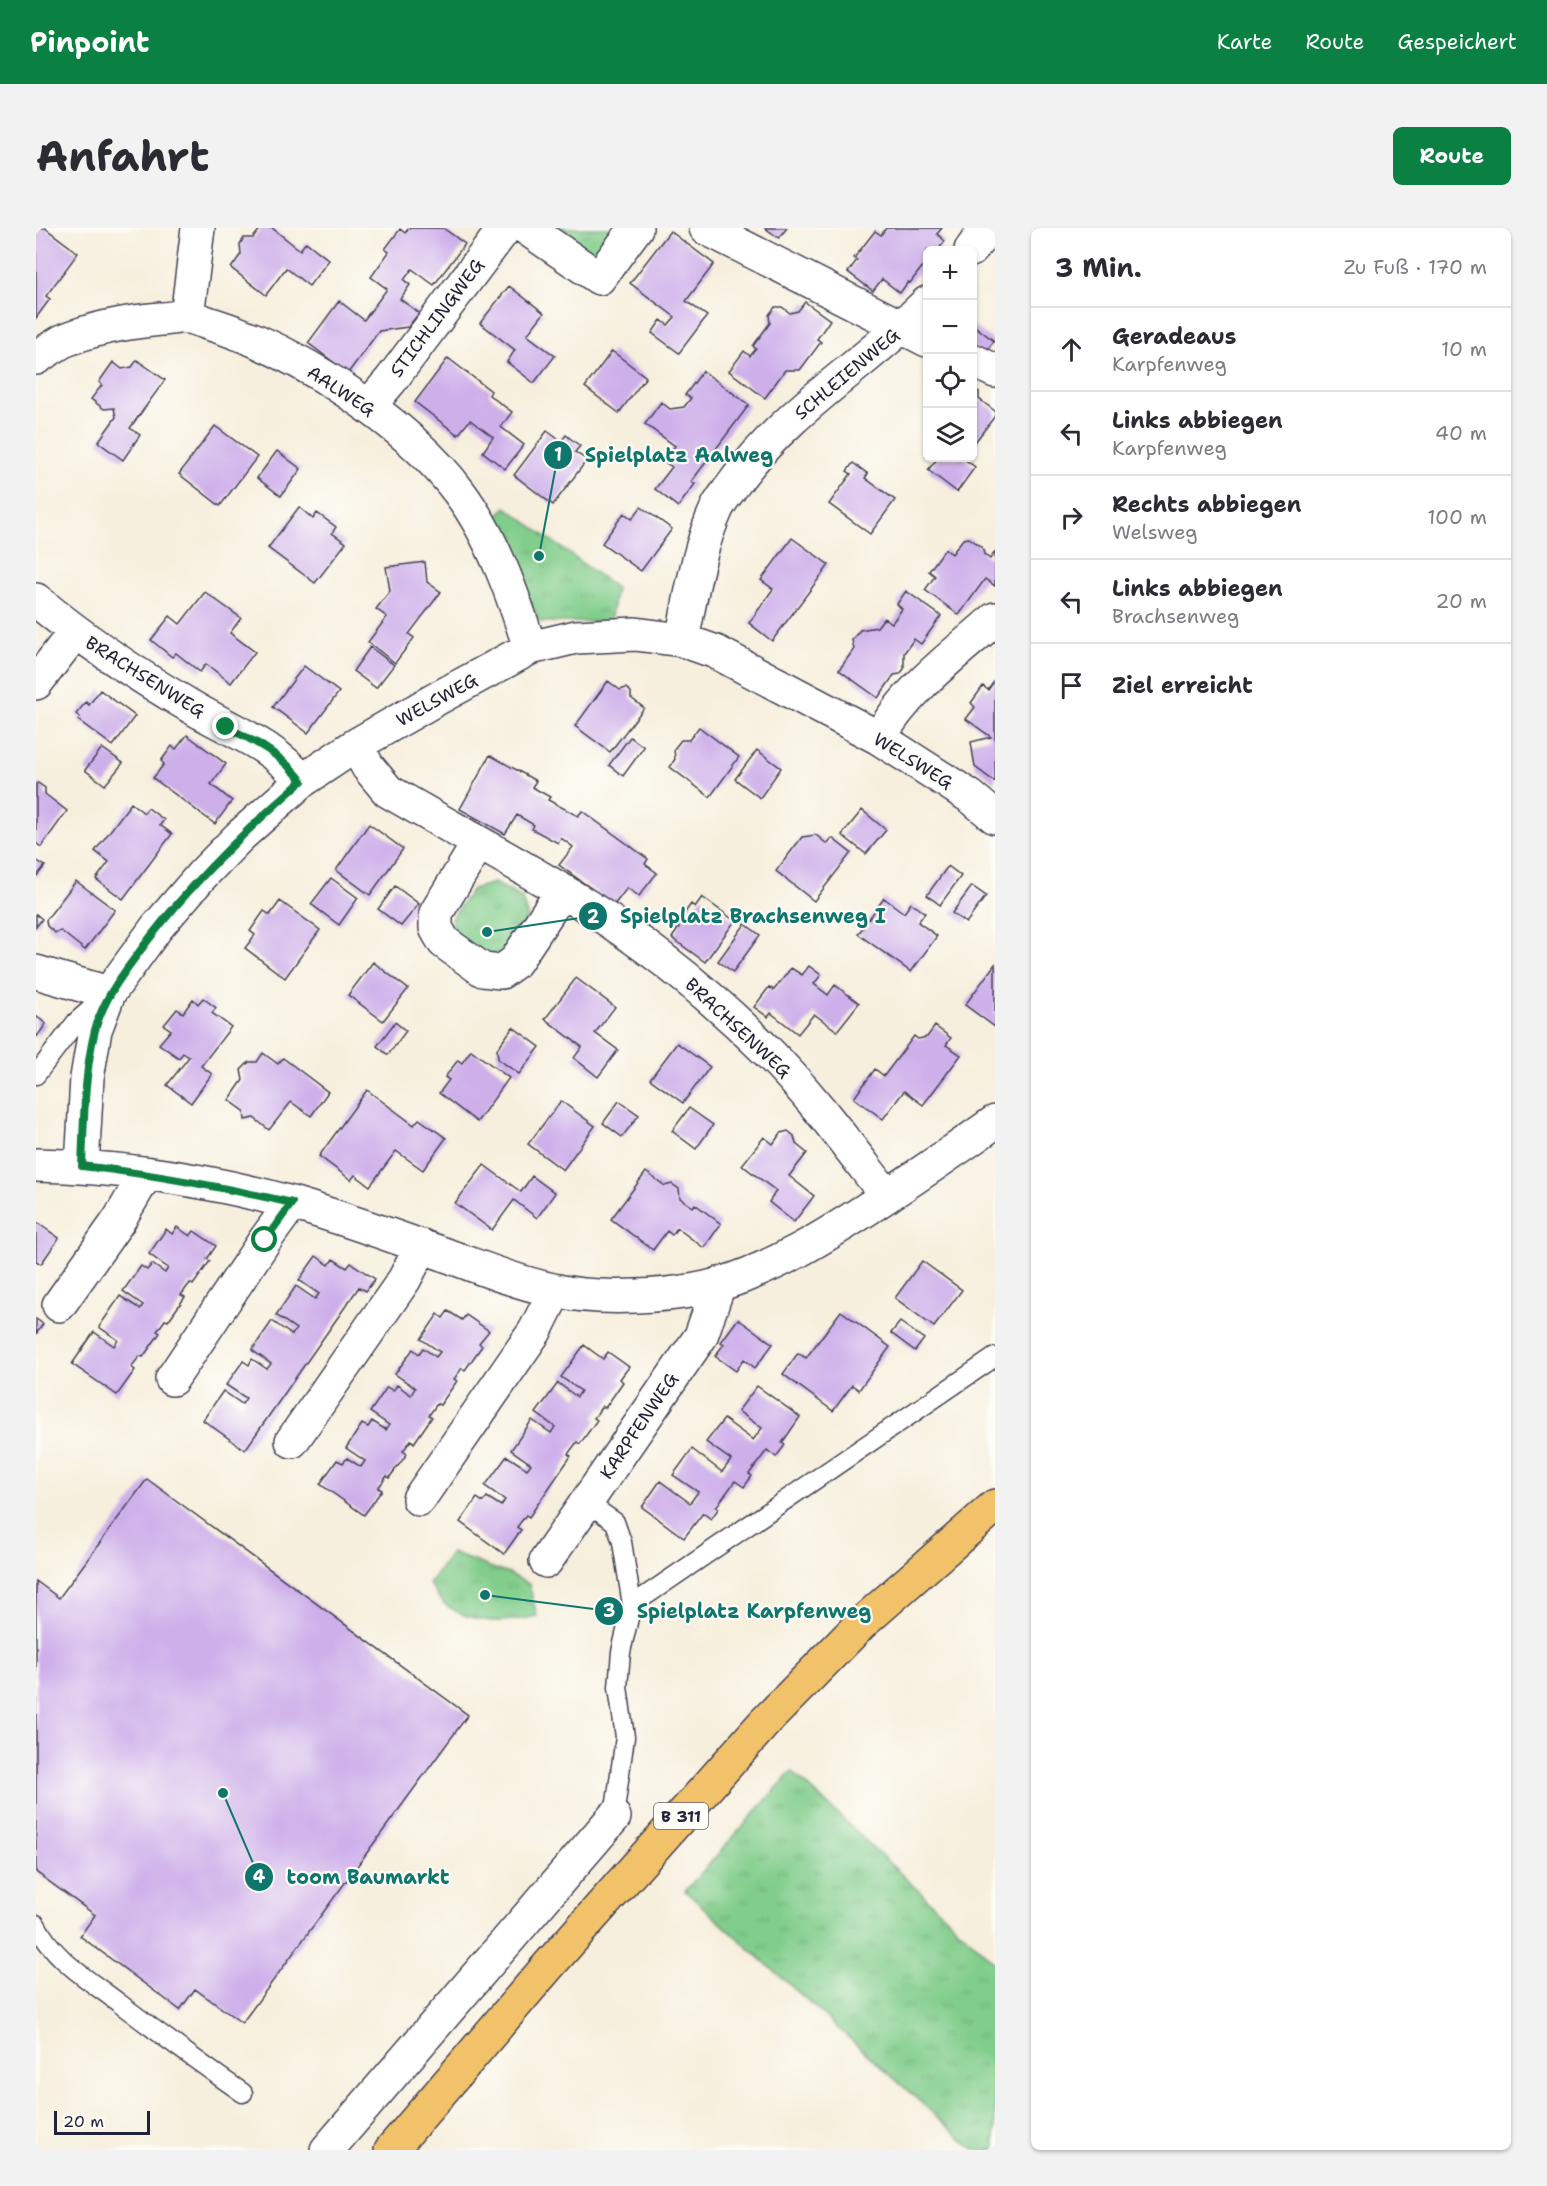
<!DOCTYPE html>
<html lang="de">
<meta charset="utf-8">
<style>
:root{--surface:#fff;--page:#f2f2f3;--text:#2b2b33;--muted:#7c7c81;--line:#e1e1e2;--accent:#0b8043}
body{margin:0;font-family:"Shantell Sans",sans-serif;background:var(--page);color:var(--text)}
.controls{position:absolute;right:18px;top:18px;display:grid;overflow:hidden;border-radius:9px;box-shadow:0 2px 4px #0004}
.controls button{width:54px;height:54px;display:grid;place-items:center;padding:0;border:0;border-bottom:2px solid var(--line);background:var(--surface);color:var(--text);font:30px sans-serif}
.scale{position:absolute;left:18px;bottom:15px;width:96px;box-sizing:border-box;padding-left:6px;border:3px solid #22223b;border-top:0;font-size:16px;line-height:21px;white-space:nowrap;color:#22223b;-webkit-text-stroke:4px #fdfcf7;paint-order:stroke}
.stop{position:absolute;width:18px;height:18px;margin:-14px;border:4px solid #0b8043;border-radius:50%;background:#fff}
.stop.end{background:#0b8043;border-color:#fff;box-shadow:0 2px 6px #0008}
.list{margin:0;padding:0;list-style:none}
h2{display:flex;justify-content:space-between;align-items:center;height:78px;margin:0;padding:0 24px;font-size:26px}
h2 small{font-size:20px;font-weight:400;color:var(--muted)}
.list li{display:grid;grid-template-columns:39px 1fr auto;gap:18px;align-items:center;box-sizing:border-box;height:84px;padding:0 24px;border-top:2px solid var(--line)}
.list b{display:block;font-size:22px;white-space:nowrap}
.list p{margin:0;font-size:20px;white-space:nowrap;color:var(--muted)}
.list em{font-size:20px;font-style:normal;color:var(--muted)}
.icon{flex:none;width:33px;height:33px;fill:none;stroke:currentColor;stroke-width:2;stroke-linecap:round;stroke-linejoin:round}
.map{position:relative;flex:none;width:959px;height:1922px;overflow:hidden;border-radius:9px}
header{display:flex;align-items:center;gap:36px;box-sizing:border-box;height:84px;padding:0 30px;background:var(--accent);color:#fff}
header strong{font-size:28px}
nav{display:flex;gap:33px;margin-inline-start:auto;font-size:21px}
.intro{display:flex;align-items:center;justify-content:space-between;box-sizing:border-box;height:144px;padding:0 36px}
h1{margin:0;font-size:42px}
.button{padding:15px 27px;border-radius:9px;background:var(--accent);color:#fff;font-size:21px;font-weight:700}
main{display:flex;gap:36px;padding:0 36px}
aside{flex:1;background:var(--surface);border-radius:9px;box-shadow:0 2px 4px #0004}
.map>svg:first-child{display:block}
</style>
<header>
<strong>Pinpoint</strong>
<nav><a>Karte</a><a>Route</a><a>Gespeichert</a></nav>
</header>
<div class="intro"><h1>Anfahrt</h1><a class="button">Route</a></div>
<main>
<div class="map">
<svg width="959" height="1922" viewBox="0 0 959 1922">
<defs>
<pattern id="grass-tufts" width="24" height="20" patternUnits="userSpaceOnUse" patternTransform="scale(1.5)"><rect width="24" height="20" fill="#81cd8b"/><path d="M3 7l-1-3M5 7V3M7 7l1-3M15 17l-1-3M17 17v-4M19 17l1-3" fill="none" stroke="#6fb079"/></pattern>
</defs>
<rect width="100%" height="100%" fill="#fdfcf7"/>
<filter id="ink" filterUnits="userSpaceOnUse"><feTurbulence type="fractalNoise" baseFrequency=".0167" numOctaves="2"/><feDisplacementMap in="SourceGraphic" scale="12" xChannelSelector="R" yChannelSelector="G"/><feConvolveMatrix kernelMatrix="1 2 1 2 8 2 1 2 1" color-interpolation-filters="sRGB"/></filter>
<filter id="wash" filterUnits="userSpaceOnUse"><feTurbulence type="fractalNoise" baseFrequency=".008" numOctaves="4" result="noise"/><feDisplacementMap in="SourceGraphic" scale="24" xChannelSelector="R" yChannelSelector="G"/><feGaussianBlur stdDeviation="1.35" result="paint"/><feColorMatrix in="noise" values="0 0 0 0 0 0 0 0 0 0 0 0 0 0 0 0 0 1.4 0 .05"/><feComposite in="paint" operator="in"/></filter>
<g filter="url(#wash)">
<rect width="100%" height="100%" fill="#f7efdd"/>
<path fill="url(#grass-tufts)" stroke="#527863" stroke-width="1.5" d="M510,0H584L575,19L553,28Z
M470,279L580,360L574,394H504L452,296Z
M458,655L485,669L492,690L469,726L443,729L423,716L415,691L436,661Z
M415,1325L473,1346L493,1356L501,1388C470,1395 438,1397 411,1378C404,1373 399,1363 393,1356Z
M756,1543L959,1735V1922H938L649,1663Z"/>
<g id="blocks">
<path fill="#cdafea" d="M0,0H9L42,25L10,68L14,71L0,90Z
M225,0H236L264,22L270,14L293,32L273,58L250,40L230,67L195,40L205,26L204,16L208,10H217Z
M373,0H407L429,16L398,57L376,41L368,52L374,57L364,71L383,85L372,99L343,103L312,145L272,115L303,73L328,92L351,61L335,49L353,24L349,21L364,1L369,5Z
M729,0H751L743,10Z
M850,0H906L901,6L909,13L902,22H891V36L889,40L887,38L874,55L872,54L864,65L846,51L837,63L812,44L821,32L818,30L839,3L845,7Z
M634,3L678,36L650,73L671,88L643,125L616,105L625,92L632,97L639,89L594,55Z
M473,58L508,85L491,107L519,128L498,155L471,134L479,122L444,95Z
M769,74L794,92L781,111L785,114L764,142H749L729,170L693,143L708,123L714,128L720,121L717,118L734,95L733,87L739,79H746L754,85L762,83Z
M936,96L958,113L948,126L936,118Z
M576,123L610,149L583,185L549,159Z
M412,130L455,163L453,167L476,184L465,199L488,217L469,241L447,224L457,209L434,192L422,207L379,174Z
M101,132L129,152L94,200L104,207L87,232L62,214L80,189L78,180L68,181L55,171L66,157L63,154L77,134L86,141L96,139Z
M667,143L713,177L655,254L659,256L642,279L619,261L636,239L627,233L639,218L609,196L625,174L634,181L648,179L655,170L649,167Z
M936,159L943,164V171L959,183V188L936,218Z
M179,198L221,229L184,278L143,246Z
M511,203L525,213L530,207L544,218L539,224L551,232L517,277L478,247Z
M241,223L265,241L245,268L221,250Z
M902,230H927L939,239L921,264L892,242Z
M817,235L832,246L829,250L859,272L834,306L793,276L815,246L811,243Z
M263,279L277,291L281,285L300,299L296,305L310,315L279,355L232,320Z
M605,279L636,301L605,343L566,315L588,285L596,291Z
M756,310L793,337L736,413L713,395L737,361L725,352Z
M933,310L946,319L948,326L954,331L959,324V358L949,351L923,387L889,362L899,348L893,343L909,321L916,326L927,311Z
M389,334L391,354L405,364L373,406L378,410L359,435L332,414L351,389L340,381L354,363L350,339Z
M870,363L905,388L885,416L878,411L868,425V441L864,446L858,447L842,470L803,442L818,421L816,412L824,402L841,399L848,390L856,395L866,381L861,376Z
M169,364L205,390L194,405L219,424L195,455L170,436L164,444L140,425L136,429L115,412L134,388L144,396Z
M334,419L358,437L340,460L317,443Z
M268,438L303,464L272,505L237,479Z
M959,452V554L939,539L935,514L955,509L930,491L939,479L935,475L947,458L952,462Z
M572,453L584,462L590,460L595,464V470L608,480L574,524L539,498Z
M64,462L99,488L77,518L42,492L44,489L40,486L50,474L53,477Z
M663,499L703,529L674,569L634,539L639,531L638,521L645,512H653Z
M151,507L190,536L175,556L196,573L179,596L117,550L128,536L125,533L136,518L140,521Z
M594,509L608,519L587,548L573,537Z
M66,520L87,535L69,557L49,542Z
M721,522L745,540L724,570L699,551Z
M454,527L500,553L496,559L514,569L512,572L542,588L546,583L612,631L609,636L621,645L603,668L591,660L578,677L523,637L537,619L525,610L522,615L496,601L498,597L481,587L469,606L424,581Z
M2,555L9,560V566L31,583L5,619L0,615V556Z
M95,575L108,585L112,580L128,592L124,597L136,606L87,671L60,651L73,634L59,623Z
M826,582L850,602L830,626L806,607Z
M333,596L367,621L334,667L300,642Z
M780,607L791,616L796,610L815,625L778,673L740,643L766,609Z
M0,632L9,638L0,649Z
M912,638L925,648L904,677L891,667Z
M295,650L322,670L303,697L275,676Z
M40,653L79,682L49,722L25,703L19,705L11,698L10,692Z
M359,658L383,676L365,698L342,681Z
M936,658L950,668L930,695L916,685Z
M666,669L699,693L669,734L636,710L643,699L640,697L655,676L659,679Z
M848,670L868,685L875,675L889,685L882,694L901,708L875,744L822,706Z
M244,673L284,702L249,750L209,720L219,707L214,703L228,683L234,687Z
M0,686L6,691L0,699Z
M709,696L724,707L697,744L682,733Z
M337,734L372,761L347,793L312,767Z
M959,736V799L929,777Z
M773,738L785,747L778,756L792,767L799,757L823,775L801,803L778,786L762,806L735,785L732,789L718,779L733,759L738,762L755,740L766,747Z
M540,750L579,779L559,805L582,822L562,849L538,830L546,819L509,791Z
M167,770L180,780L176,785L195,799L165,838L176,846L155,875L131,857L153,829L147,825L143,830L123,816L135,802L128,797L141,781L147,785L157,771L162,776Z
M0,788L10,796L0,810Z
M359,794L370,803L352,827L341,818Z
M899,798L915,810L910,817L925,827L887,877L868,863L847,891L818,870L839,841L848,848L878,808L882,811L891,809Z
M477,799L504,819L483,846L462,831L461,821Z
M641,815L674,839L647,875L614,851Z
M435,822L473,850L441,894L403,865L413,852L409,849L422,832L426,835Z
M227,825L242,836L247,830L292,864L275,888L255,874L233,902L218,890L209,892L208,883L193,872L207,852L205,842L213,834H221Z
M331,862L378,897L383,891L410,910L387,942L360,923L334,958L319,947L315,952L283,928Z
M525,873L559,898L527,942L492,916Z
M583,873L603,887L586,909L567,895Z
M653,880L677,897L660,921L636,903Z
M752,903L758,908L760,916L771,925L753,948L778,968L758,994L733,974L740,963L706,937L728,909L737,916L745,905Z
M448,937L485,964L496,948L519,965L501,990L478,972L456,1002L419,975Z
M610,944L629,958L636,956L643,961L644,970L657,979L659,976L685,996L668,1020L641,1000L636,1007L631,1003L617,1022L575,991Z
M0,994L23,1010L5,1036L0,1033Z
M141,999L154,1008L158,1003L180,1018L171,1031L174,1033L157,1057L154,1055L145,1067L149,1069L132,1093L129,1092L121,1103L124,1105L107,1129L104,1128L95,1139L99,1142L81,1167L36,1136L58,1104L78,1118L82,1112L63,1099L84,1068L104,1081L107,1077L87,1063L105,1038L111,1042L116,1036L129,1045L132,1040L113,1026L130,1001L136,1006Z
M280,1028L293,1037L297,1031L311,1040L315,1035L339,1051L330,1063L323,1059L209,1222L167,1192L187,1163L206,1176L210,1170L190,1157L207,1133L213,1137L216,1131L231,1141L235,1136L216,1122L236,1093L256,1107L260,1101L240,1087L260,1058L279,1071L283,1066L263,1052Z
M886,1033L926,1062L898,1099L859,1070Z
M412,1083L426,1092L430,1087L453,1103L443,1115L446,1118L429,1142L426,1140L418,1151L421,1153L404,1177L401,1176L393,1187L396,1189L378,1215L375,1212L367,1223L371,1226L353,1250L351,1248L342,1260L346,1262L328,1287L284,1256L301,1232L307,1235L311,1230L325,1239L329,1233L310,1220L326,1196L332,1199L336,1193L350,1202L353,1197L334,1184L351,1159L357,1163L361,1157L375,1167L379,1160L359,1146L377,1121L383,1126L387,1120L400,1129L404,1124L385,1111L402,1086L407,1090Z
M805,1083L854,1119L823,1162L816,1157L797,1183L747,1146L762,1125L770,1130Z
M0,1091L7,1096L0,1106Z
M702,1091L737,1116L719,1140L708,1131L700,1143L679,1128L688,1116L685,1114Z
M864,1094L888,1111L879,1123L855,1105Z
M548,1117L567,1131L572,1124L593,1139L584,1151L587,1154L569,1180L566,1178L558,1190L561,1192L544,1216L541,1214L532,1226L535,1228L493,1289L490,1287L481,1299L485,1302L468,1326L424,1294L441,1270L447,1274L451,1269L465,1278L469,1272L449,1258L471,1228L491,1241L495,1236L475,1222L496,1192L515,1205L519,1199L500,1185L522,1155L541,1169L545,1163L525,1149Z
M721,1158L764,1189L746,1215L749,1217L740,1229L731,1222L713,1246L716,1248L708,1259L699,1253L680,1279L683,1280L675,1291L667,1285L648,1310L606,1279L624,1253L654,1275L662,1264L637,1247L656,1221L686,1244L695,1232L670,1214L688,1191L717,1212L726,1200L702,1183Z
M111,1251L432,1487L206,1795L159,1761L144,1782L44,1708L59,1687L0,1644V1353L23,1370Z"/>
</g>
</g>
<g filter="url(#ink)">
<use href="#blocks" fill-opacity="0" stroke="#424153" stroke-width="1.5"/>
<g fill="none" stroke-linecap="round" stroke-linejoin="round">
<g stroke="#424153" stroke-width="21">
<path id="lane" d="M0,847L40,794L65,772
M550,1274L579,1294L586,1314L596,1377
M578,1589L589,1509L582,1459L585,1424L596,1377L959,1129
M0,1696C17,1731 53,1752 83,1775C124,1806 165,1836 207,1865"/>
</g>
<g stroke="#424153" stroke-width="36">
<path id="street" d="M490,0L563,50L600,0
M670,0L891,112
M935,22L951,0
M151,89L162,0
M0,130C9,124 18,118 27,113C57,100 92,94 125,91C133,91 143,88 152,89C160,90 170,95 178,97C259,122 372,195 423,264C457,309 477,367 494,420
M936,132L959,143
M332,179L355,152L469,0
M0,372C47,411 99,446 152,477C191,501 237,516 266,553
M646,412C655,368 662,321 681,280C686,270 695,260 702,250C753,181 831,135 891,75
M0,455L39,404
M843,510C871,461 917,428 959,391
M320,517L332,539L352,563C409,596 468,628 525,662C600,707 671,763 732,824C776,868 813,919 851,968
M442,616L400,685V700L408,714L447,742L465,744L479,734L526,663
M0,744L73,765
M0,937C86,939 175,952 259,976C310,991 360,1009 410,1027C445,1040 480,1054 517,1062C562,1073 641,1069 685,1056C739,1039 785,1011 831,981C874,953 917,924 959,894
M46,938L51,850L59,802L73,765L121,699L166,647L204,608L266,553L320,517L402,470L494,420L540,409L599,406L646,412L680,424L843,510L935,569L959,589
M23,1077L83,992L110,946
M136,1151L229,1012L256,975
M256,1213L368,1052L386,1018
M383,1271L499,1103L519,1063
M510,1333L665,1108L683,1056
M291,1922L578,1589"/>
</g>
<g stroke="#424153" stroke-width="36">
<path id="primary" d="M355,1922L513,1737L729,1494L826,1395L959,1278"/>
</g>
<use href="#lane" stroke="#fff" stroke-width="18"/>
<use href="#street" stroke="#fff" stroke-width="33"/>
<use href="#primary" stroke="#f2c26a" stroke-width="33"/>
</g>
</g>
<g fill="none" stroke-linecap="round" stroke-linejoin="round" filter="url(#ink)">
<path stroke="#0b8043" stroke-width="8" d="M190,499C219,513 246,527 266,553C205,606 148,662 101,727C83,751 67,773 59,802C48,846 48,893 46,938C117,946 186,959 256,975L229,1012"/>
</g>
<g text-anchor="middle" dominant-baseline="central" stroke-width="4.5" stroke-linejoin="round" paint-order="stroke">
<rect fill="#fdfcf7" stroke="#646373" stroke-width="1.5" x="618" y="1575" width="54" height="26" rx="4.5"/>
<g font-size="16" font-weight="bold" fill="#22223b">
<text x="645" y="1588">B 311</text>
</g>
<g font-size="18" fill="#22223b" stroke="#fdfcf7">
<text transform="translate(401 90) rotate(-53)">STICHLINGWEG</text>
<text transform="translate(811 146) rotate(-40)">SCHLEIENWEG</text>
<text transform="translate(305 163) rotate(33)">AALWEG</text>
<text transform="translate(109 449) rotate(32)">BRACHSENWEG</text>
<text transform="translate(401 472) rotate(-29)">WELSWEG</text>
<text transform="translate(877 533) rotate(32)">WELSWEG</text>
<text transform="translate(702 800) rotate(43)">BRACHSENWEG</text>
<text transform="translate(603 1198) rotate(-56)">KARPFENWEG</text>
</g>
</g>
<path fill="none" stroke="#0f766e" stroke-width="2" d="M503 328L522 227M451 704L557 688M449 1367L573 1383M187 1565L223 1649"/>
<g fill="#0f766e" stroke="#fdfcf7" stroke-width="2">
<circle cx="503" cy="328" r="6"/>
<circle cx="451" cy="704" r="6"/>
<circle cx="449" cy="1367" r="6"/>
<circle cx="187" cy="1565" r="6"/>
<circle cx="522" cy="227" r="15"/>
<circle cx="557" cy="688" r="15"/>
<circle cx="573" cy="1383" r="15"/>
<circle cx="223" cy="1649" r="15"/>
</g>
<g font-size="18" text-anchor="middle" font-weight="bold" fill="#fff">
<text x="522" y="233">1</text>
<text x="557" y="695">2</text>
<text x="573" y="1389">3</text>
<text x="223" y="1655">4</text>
</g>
<g font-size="20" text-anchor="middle" font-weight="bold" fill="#0f766e" stroke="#fdfcf7" stroke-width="4.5" stroke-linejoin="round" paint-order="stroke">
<text x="643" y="234">Spielplatz Aalweg</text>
<text x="717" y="695">Spielplatz Brachsenweg I</text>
<text x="718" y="1390">Spielplatz Karpfenweg</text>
<text x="332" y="1656">toom Baumarkt</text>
</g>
</svg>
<div class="controls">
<button>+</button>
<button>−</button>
<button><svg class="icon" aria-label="locate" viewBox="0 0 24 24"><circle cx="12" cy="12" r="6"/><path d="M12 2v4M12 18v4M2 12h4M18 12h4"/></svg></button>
<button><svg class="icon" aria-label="layers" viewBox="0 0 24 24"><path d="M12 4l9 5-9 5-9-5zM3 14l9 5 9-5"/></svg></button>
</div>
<div class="scale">20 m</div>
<div class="stop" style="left:229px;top:1012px"></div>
<div class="stop end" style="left:190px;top:499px"></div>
</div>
<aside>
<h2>3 Min.<small>Zu Fuß · 170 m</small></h2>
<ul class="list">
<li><svg class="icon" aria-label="ahead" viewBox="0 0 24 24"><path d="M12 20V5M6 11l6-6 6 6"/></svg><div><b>Geradeaus</b><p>Karpfenweg</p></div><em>10 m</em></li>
<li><svg class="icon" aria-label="left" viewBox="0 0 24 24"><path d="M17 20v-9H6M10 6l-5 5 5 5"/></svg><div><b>Links abbiegen</b><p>Karpfenweg</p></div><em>40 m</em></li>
<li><svg class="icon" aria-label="right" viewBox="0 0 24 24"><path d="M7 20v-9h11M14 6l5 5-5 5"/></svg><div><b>Rechts abbiegen</b><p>Welsweg</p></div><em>100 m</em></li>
<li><svg class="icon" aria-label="left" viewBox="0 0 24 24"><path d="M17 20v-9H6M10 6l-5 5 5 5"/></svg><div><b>Links abbiegen</b><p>Brachsenweg</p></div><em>20 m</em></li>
<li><svg class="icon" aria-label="arrive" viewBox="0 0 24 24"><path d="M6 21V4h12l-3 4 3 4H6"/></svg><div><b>Ziel erreicht</b></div></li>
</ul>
</aside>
</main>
